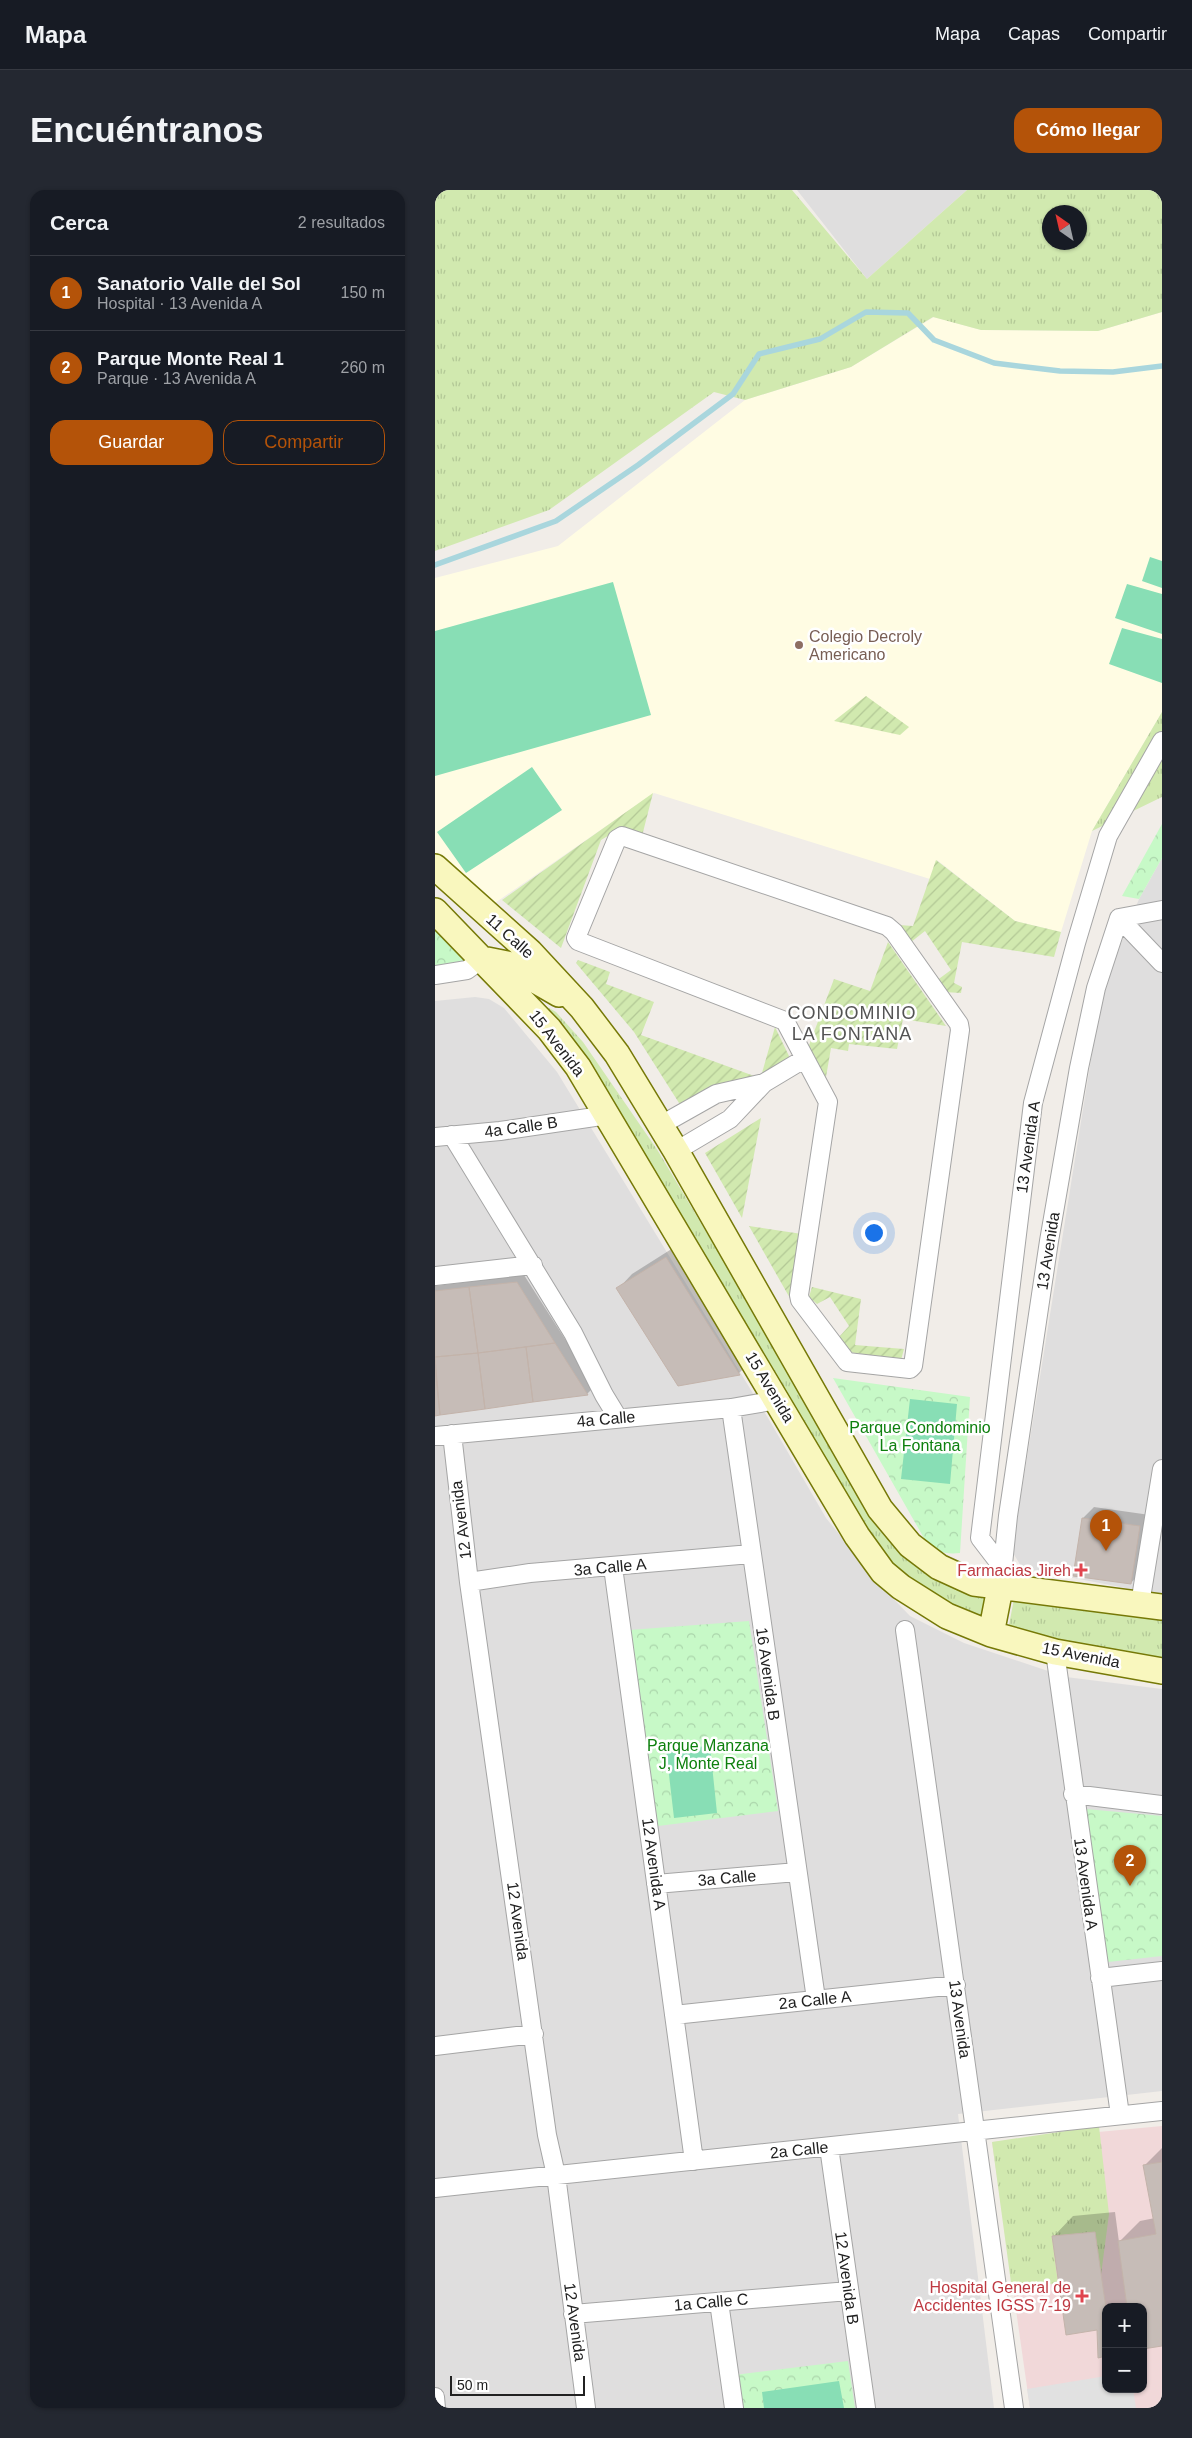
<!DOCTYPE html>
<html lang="es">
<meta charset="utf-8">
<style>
:root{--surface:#171b24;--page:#242831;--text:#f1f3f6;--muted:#9ea1a6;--line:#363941;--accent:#b45309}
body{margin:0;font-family:Helvetica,sans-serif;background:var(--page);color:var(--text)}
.controls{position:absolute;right:15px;bottom:15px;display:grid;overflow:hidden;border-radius:10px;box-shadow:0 1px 4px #0004}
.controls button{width:45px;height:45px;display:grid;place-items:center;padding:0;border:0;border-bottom:1px solid var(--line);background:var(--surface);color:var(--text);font:25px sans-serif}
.compass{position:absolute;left:607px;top:15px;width:45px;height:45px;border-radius:50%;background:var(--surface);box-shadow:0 1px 4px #0004;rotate:326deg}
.scale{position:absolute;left:15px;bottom:12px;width:135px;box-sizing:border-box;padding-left:5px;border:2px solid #212121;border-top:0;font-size:14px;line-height:18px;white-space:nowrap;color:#212121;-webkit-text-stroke:4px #fff;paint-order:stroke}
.you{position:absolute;left:438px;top:1042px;width:18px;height:18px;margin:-12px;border:4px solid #fff;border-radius:50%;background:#1a73e8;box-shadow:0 0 0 8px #1a73e833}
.badge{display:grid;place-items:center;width:32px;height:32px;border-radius:50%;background:var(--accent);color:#fff;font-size:16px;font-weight:700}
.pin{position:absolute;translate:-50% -41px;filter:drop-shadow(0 1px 2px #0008)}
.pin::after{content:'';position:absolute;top:26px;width:18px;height:15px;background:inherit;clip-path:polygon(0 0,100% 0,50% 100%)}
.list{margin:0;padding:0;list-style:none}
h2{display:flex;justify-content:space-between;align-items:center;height:65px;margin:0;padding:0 20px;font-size:21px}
h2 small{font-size:16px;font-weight:400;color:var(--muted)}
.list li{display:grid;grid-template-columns:32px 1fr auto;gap:15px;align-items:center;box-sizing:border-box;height:75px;padding:0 20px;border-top:1px solid var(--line)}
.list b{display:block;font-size:19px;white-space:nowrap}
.list p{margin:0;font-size:16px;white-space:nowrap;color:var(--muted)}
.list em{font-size:16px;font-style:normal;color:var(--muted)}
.actions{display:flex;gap:10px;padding:15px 20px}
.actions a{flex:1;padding:11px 0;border:1px solid var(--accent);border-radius:15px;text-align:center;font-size:18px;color:var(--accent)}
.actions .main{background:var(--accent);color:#fff}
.map{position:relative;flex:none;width:727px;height:2218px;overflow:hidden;border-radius:15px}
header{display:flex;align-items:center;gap:30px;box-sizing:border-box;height:70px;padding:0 25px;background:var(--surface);border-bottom:1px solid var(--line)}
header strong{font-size:24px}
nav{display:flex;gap:28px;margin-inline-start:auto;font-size:18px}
.intro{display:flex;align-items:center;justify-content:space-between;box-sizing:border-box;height:120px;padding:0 30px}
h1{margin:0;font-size:35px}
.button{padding:12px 22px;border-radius:15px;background:var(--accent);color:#fff;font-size:18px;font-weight:700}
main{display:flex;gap:30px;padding:0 30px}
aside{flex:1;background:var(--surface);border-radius:15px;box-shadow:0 1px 4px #0004}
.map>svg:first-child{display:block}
</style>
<header>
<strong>Mapa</strong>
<nav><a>Mapa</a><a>Capas</a><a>Compartir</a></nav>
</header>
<div class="intro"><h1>Encuéntranos</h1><a class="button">Cómo llegar</a></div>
<main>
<aside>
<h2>Cerca<small>2 resultados</small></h2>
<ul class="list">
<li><span class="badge">1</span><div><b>Sanatorio Valle del Sol</b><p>Hospital · 13 Avenida A</p></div><em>150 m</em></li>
<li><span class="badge">2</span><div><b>Parque Monte Real 1</b><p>Parque · 13 Avenida A</p></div><em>260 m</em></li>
</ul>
<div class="actions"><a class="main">Guardar</a><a>Compartir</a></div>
</aside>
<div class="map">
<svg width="727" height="2218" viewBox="0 0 727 2218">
<defs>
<pattern id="grass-tufts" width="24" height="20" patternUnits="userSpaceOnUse" patternTransform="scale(1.25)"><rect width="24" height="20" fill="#d1e9af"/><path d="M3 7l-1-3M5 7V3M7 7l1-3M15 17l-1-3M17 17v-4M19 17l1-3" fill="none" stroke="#b3c896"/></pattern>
<pattern id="park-crowns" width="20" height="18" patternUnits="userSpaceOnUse" patternTransform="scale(1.25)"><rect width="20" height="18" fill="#c7f9c7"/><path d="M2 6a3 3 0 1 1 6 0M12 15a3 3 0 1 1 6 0" fill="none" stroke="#abd5ab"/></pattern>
<pattern id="garden-furrows" width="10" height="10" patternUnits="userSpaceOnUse" patternTransform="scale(1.25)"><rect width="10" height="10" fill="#d1e9af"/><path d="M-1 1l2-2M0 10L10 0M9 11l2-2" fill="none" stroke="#b3c896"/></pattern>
</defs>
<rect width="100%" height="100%" fill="#f1ede8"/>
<path fill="#dfdede" d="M362,0H532L432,89Z
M727,668V1405L587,1378L577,1361L667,801L704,709Z
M40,807L54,809L69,818L122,882L333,1228L391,1328L445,1395L475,1426L529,1453L631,1487L727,1499V1901L523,1924L559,2218H0V811Z"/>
<path fill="#f1d8d9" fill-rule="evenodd" d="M727,1936V2218H595L557,1952ZM671,2117H708V2199H671Z"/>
<path fill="#fffce3" d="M727,122V522L657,641L626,742L580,731L502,670L495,689L219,603L57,715L0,664V388L123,356L310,210L416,177L499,127L546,140L663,141Z"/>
<path fill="url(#grass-tufts)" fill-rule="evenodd" d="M0,0H357L432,89L532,0H727V122L663,141L546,140L498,127L416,177L310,210L279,202L114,320L0,361ZM644,22V52H614V22Z
M727,522V607L657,641Z
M86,802L121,822L148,852L223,961L367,1203L433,1320L463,1360L491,1384L530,1403L553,1409L550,1430L520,1422L459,1379L434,1346Z
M579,1409L727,1428V1470L573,1440Z
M664,1936L674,2024L666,2085L660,2042L617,2046L623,2093L577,2100L557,1952Z"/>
<path fill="url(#park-crowns)" d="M727,634V668L704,709L687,706Z
M0,731L35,771L0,782Z
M398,1188L535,1207L525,1363C509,1365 502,1361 490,1350Z
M314,1431L343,1621L223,1636L194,1440Z
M651,1619L727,1626V1766L673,1772Z
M413,2171L420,2218H304L299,2185Z"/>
<path fill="url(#garden-furrows)" d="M431,506L474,537L465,545L399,531Z
M218,603L207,646L183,640L166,650L126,758L67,710Z
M501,670L580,731L626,742L619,767L527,752L519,793L527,797L526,803L509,802L501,791L516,780L490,741L476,752L464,735L478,736Z
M453,752L511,836L468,829L462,859L414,854L413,861L396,858L391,887L373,858L399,789L435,801Z
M143,770L175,782L171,794L219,812L206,845L322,887L251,924L199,842L141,773Z
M340,837L354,866V874L325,890Z
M326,928L307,1028L270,963Z
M314,1036L367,1044L356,1110Z
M377,1097L426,1109L420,1155L469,1159L466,1170L414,1162L404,1147L414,1136L395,1107L382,1114L374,1107Z"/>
<path fill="#88deb5" d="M715,367L727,371V398L707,391Z
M178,392L216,525L0,586V441Z
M692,394L727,404V444L680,428Z
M687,438L727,449V493L674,474Z
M97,577L127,620L31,683L2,642Z
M475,1209L522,1214L515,1294L466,1289Z
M275,1556L282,1623L239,1628L231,1559Z
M404,2191L409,2218H329L327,2202Z"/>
<path fill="#e1e1e1" d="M671,2186V2199H698L701,2218H595L592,2199Z"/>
<path fill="#0003" d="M246,1053L319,1169L304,1183L243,1195L183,1099L197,1084Z
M89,1085L160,1196L152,1204L0,1224V1096Z
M659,1317L715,1325L707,1381L696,1393L639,1385L648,1328Z
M727,1958V2155L708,2117H671L663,2138L618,2047L638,2026L680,2022L684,2052L705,2031L720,2028L710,1975Z"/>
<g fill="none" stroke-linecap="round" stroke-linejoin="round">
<path stroke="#a9d6dd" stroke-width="5.5" d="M0,375L121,331L203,275L298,204L324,164L385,149L431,122L473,123L499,150L559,173L625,181L678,182L727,176"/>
</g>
<path fill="#c6bcb7" stroke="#c3b3aa" d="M231,1067L305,1185L243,1196L181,1098Z
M82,1092L120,1153L43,1163L34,1097Z
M34,1097L43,1163L0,1167V1101Z
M120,1153L153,1205L98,1212L91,1157Z
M91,1157L98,1212L50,1219L43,1163Z
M43,1163L50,1219L5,1225L0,1167Z
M0,1178L5,1225L0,1226Z
M647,1328L705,1336L696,1394L638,1386Z
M727,1972V2156L708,2159V2117H692L683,2051L721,2044L708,1975Z
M660,2042L671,2118V2166L663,2168L662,2140L631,2145L617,2046Z"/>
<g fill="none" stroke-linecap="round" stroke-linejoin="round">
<g stroke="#a5a5a5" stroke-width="20">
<path id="street" d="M187,646L452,736L459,742L524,834L525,840L478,1176L475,1179L412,1172L365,1110L364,1105L393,912L350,831L143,751L141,748L182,649Z
M684,728L727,773
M684,728L727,720
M0,785L32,780L47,769
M226,935L281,904L329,893
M17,945L138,1143L169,1205L183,1228
M0,947L65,941L173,925
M241,961L295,929L329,893L369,869
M0,1086L98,1075
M296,1218L381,1809
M17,1244L34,1392L112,1945L121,1985L151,2218
M0,1246L296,1218L342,1210
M178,1377L259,1971
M568,1378L545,1348L598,913L641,753L673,646L727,551
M567,1384L573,1326L614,1051L644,878L661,798L684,728
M34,1392L95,1383L316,1364
M705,1414L727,1279
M470,1440L579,2218
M620,1462L685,1925
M638,1604L727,1615
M221,1694L362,1682
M665,1788L727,1781
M239,1825L521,1795
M0,1856L99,1844
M394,1957L431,2218
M0,1998L727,1921
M284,2112L299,2218
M138,2124L414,2101
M0,2207L1,2218"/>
</g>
<g stroke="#767907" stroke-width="28">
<path id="secondary" d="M0,677L95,762L147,818L182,864L241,961L445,1319L475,1355L504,1377L539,1393L727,1417
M0,721L114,839L143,877L422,1346L448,1382L466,1397L512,1426L556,1444L620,1462L727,1481
M52,770L72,774L124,804
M556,1444L565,1398"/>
</g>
<use href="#street" stroke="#fff" stroke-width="18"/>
<use href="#secondary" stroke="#f9f7be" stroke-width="25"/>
</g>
<circle fill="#8d6e63" stroke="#fff" stroke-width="2" cx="364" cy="455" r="5"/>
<g fill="#e0444e" stroke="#fff" stroke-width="2">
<path d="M643.5 1372.5h5v5h5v5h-5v5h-5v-5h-5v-5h5z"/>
<path d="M644.5 2098.5h5v5h5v5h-5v5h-5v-5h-5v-5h5z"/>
</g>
<g text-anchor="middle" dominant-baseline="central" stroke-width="5" stroke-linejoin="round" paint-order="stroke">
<g font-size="16" fill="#785e54" stroke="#fff" text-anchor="start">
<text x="374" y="446">Colegio Decroly<tspan x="374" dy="18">Americano</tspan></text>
</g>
<g font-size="16" fill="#212121" stroke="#fff">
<text transform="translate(75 746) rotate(42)">11 Calle</text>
<text transform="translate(122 853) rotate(52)">15 Avenida</text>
<text transform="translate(86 937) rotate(-8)">4a Calle B</text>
<text transform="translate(593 957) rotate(-82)">13 Avenida A</text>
<text transform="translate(613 1061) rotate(-81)">13 Avenida</text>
<text transform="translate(335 1197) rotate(59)">15 Avenida</text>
<text transform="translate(171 1229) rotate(-5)">4a Calle</text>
<text transform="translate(26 1330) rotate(-97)">12 Avenida</text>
<text transform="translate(175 1377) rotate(-5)">3a Calle A</text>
<text transform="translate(646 1465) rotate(11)">15 Avenida</text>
<text transform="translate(333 1484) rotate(82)">16 Avenida B</text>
<text transform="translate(219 1674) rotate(82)">12 Avenida A</text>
<text transform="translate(292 1688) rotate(-5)">3a Calle</text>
<text transform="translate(651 1694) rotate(82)">13 Avenida A</text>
<text transform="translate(83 1731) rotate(82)">12 Avenida</text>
<text transform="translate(380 1810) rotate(-6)">2a Calle A</text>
<text transform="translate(525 1829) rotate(82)">13 Avenida</text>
<text transform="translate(364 1960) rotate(-6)">2a Calle</text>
<text transform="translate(412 2088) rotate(82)">12 Avenida B</text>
<text transform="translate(276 2112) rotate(-5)">1a Calle C</text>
<text transform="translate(140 2132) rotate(82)">12 Avenida</text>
</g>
<g font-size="16" fill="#0e800e" stroke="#fff">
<text x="485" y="1237">Parque Condominio<tspan x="485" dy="18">La Fontana</tspan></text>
<text x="273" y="1555">Parque Manzana<tspan x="273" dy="18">J, Monte Real</tspan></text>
</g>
<g font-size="16" fill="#be3a42" stroke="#fff" text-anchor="end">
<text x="636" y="1380">Farmacias Jireh</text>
<text x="636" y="2097">Hospital General de<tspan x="636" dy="18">Accidentes IGSS 7-19</tspan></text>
</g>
<g font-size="18" letter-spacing="1" fill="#545454" stroke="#fff">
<text x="417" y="823">CONDOMINIO<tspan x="417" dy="21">LA FONTANA</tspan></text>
</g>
</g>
</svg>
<div class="controls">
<button>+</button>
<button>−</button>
</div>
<svg class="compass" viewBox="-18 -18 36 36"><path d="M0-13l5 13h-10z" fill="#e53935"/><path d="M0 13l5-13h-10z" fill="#9ea1a6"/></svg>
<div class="scale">50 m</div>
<div class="you"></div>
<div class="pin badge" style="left:671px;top:1361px">1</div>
<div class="pin badge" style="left:695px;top:1696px">2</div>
</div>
</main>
